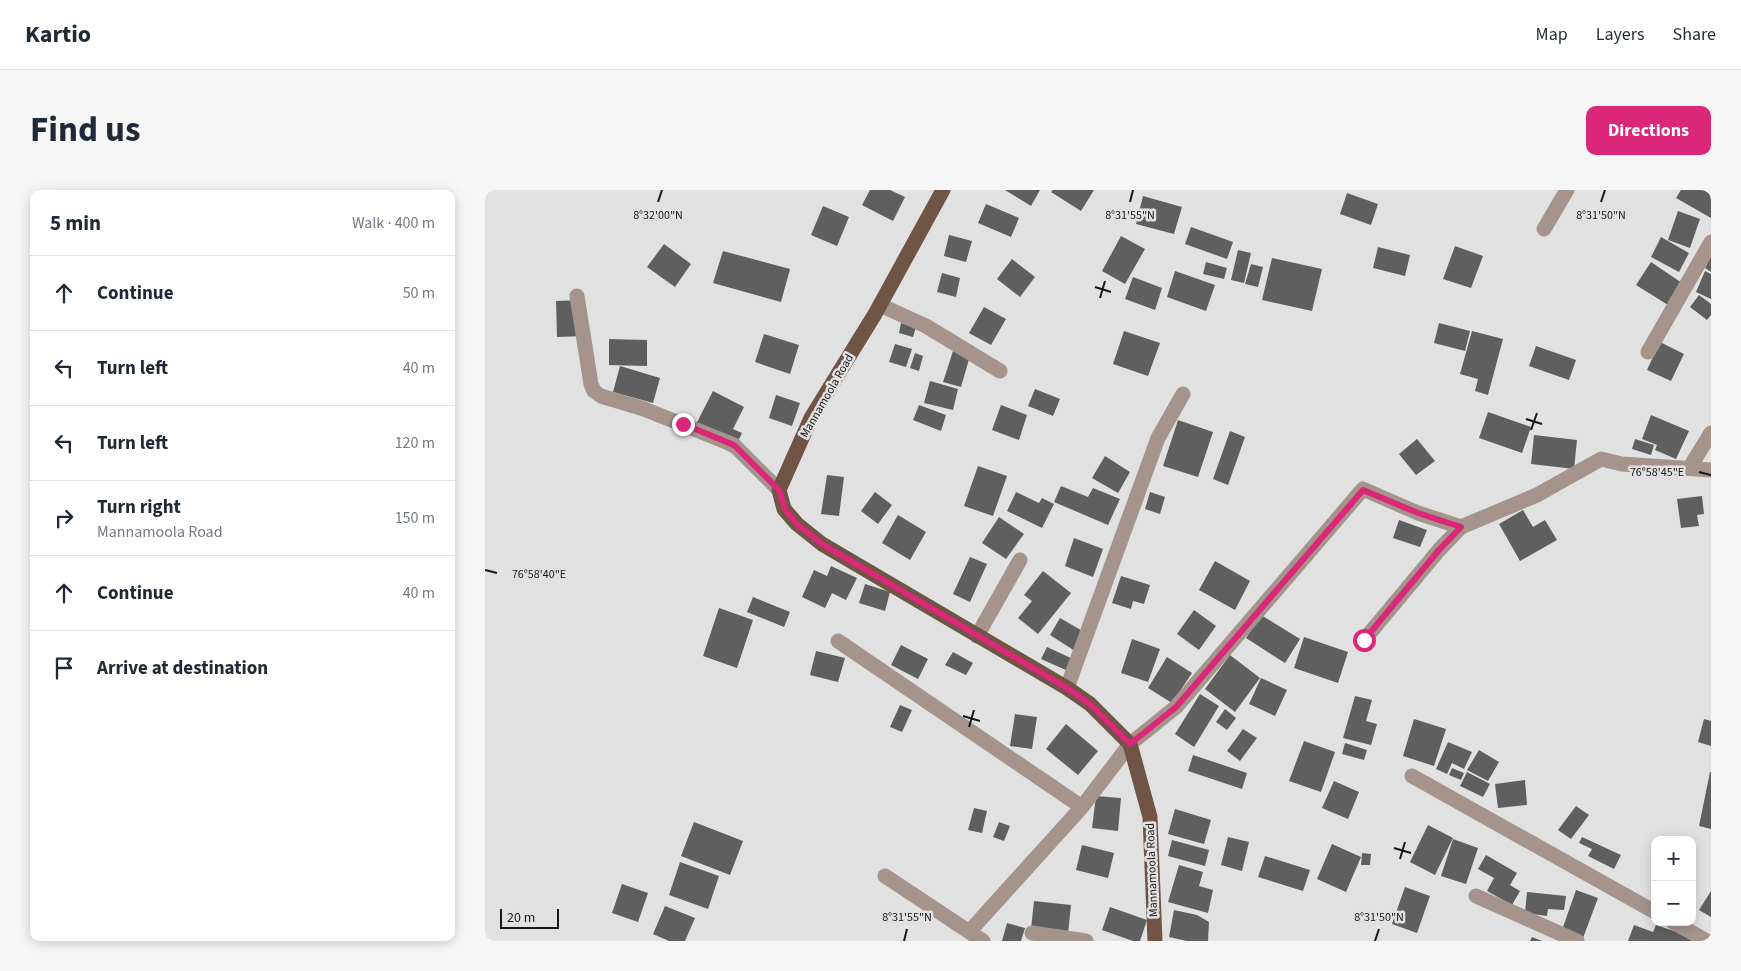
<!DOCTYPE html>
<meta charset="utf-8">
<style>
:root{--surface:#fff;--page:#f6f6f7;--text:#1f2937;--muted:#747a83;--line:#e0e1e3;--accent:#db2777}
body{margin:0;font-family:"Source Sans 3",sans-serif;background:var(--page);color:var(--text)}
.controls{position:absolute;right:15px;bottom:15px;display:grid;overflow:hidden;border-radius:10px;box-shadow:0 2px 12px #0003}
.controls button{width:45px;height:45px;display:grid;place-items:center;padding:0;border:0;border-bottom:1px solid var(--line);background:var(--surface);color:var(--text);font:25px sans-serif}
.scale{position:absolute;left:15px;bottom:12px;width:59px;box-sizing:border-box;padding-left:5px;border:2px solid #181818;border-top:0;font-size:14px;line-height:18px;white-space:nowrap;color:#181818;-webkit-text-stroke:4px #e1e1e2;paint-order:stroke}
.stop{position:absolute;width:15px;height:15px;margin:-11px;border:4px solid #db2777;border-radius:50%;background:#fff}
.stop.end{background:#db2777;border-color:#fff;box-shadow:0 1px 5px #0008}
.list{margin:0;padding:0;list-style:none}
h2{display:flex;justify-content:space-between;align-items:center;height:65px;margin:0;padding:0 20px;font-size:21px}
h2 small{font-size:16px;font-weight:400;color:var(--muted)}
.list li{display:grid;grid-template-columns:32px 1fr auto;gap:15px;align-items:center;box-sizing:border-box;height:75px;padding:0 20px;border-top:1px solid var(--line)}
.list b{display:block;font-size:19px;white-space:nowrap}
.list p{margin:0;font-size:16px;white-space:nowrap;color:var(--muted)}
.list em{font-size:16px;font-style:normal;color:var(--muted)}
.icon{flex:none;width:28px;height:28px;fill:none;stroke:currentColor;stroke-width:2;stroke-linecap:round;stroke-linejoin:round}
.map{position:relative;flex:none;width:1226px;height:751px;overflow:hidden;border-radius:10px}
header{display:flex;align-items:center;gap:30px;box-sizing:border-box;height:70px;padding:0 25px;background:var(--surface);border-bottom:1px solid var(--line)}
header strong{font-size:24px}
nav{display:flex;gap:28px;margin-inline-start:auto;font-size:18px}
.intro{display:flex;align-items:center;justify-content:space-between;box-sizing:border-box;height:120px;padding:0 30px}
h1{margin:0;font-size:35px}
.button{padding:12px 22px;border-radius:10px;background:var(--accent);color:#fff;font-size:18px;font-weight:700}
main{display:flex;gap:30px;padding:0 30px}
aside{flex:1;background:var(--surface);border-radius:10px;box-shadow:0 2px 12px #0003}
.map>svg:first-child{display:block}
</style>
<header>
<strong>Kartio</strong>
<nav><a>Map</a><a>Layers</a><a>Share</a></nav>
</header>
<div class="intro"><h1>Find us</h1><a class="button">Directions</a></div>
<main>
<aside>
<h2>5 min<small>Walk · 400 m</small></h2>
<ul class="list">
<li><svg class="icon" aria-label="ahead" viewBox="0 0 24 24"><path d="M12 20V5M6 11l6-6 6 6"/></svg><div><b>Continue</b></div><em>50 m</em></li>
<li><svg class="icon" aria-label="left" viewBox="0 0 24 24"><path d="M17 20v-9H6M10 6l-5 5 5 5"/></svg><div><b>Turn left</b></div><em>40 m</em></li>
<li><svg class="icon" aria-label="left" viewBox="0 0 24 24"><path d="M17 20v-9H6M10 6l-5 5 5 5"/></svg><div><b>Turn left</b></div><em>120 m</em></li>
<li><svg class="icon" aria-label="right" viewBox="0 0 24 24"><path d="M7 20v-9h11M14 6l5 5-5 5"/></svg><div><b>Turn right</b><p>Mannamoola Road</p></div><em>150 m</em></li>
<li><svg class="icon" aria-label="ahead" viewBox="0 0 24 24"><path d="M12 20V5M6 11l6-6 6 6"/></svg><div><b>Continue</b></div><em>40 m</em></li>
<li><svg class="icon" aria-label="arrive" viewBox="0 0 24 24"><path d="M6 21V4h12l-3 4 3 4H6"/></svg><div><b>Arrive at destination</b></div></li>
</ul>
</aside>
<div class="map">
<svg width="1226" height="751" viewBox="0 0 1226 751">
<rect width="100%" height="100%" fill="#e1e1e2"/>
<path fill="#5f5f60" d="M385,0H405L420,7L408,31L377,15Z
M520,0H555L546,16Z
M568,0H609L596,21L566,2Z
M1196,0H1226V28L1191,8Z
M862,3L893,14L886,35L855,24Z
M658,6L697,17L689,44L651,34Z
M501,14L534,28L526,47L493,33Z
M338,16L364,27L352,56L326,45Z
M1193,21L1215,29L1205,58L1183,50Z
M706,37L748,52L742,69L700,54Z
M464,45L487,51L481,72L459,66Z
M636,46L660,59L640,94L617,81Z
M1176,47L1204,63L1194,82L1166,67Z
M179,54L206,74L190,97L162,77Z
M970,56L998,66L986,98L958,89Z
M893,57L925,65L920,86L888,78Z
M753,60L766,63L759,93L746,90Z
M238,61L305,79L296,112L228,93Z
M1226,66V82L1220,78Z
M787,68L837,79L827,121L777,110Z
M527,69L550,87L535,107L512,89Z
M721,72L742,78L739,89L718,84Z
M1166,72L1197,93L1183,115L1151,95Z
M766,74L778,77L773,97L760,94Z
M690,81L730,95L721,121L682,107Z
M1220,81L1226,84V109L1211,102Z
M457,83L475,88L471,107L452,102Z
M648,87L677,98L670,120L640,109Z
M1214,105L1226,114V125L1222,130L1205,117Z
M99,110L100,146L72,147L71,111Z
M499,117L521,129L506,155L484,143Z
M416,133L431,137L428,147L414,143Z
M954,133L985,141L980,161L949,153Z
M639,141L675,153L663,186L628,174Z
M987,141L1018,149L1003,205L990,201L993,189L975,184Z
M279,144L314,155L305,184L270,172Z
M124,149L162,150V176L124,175Z
M1175,152L1199,164L1186,191L1162,180Z
M410,154L427,159L421,177L404,172Z
M1051,156L1091,170L1084,190L1044,176Z
M468,161L485,166L476,197L458,192Z
M430,163L438,166L434,181L425,178Z
M135,176L175,188L168,213L128,202Z
M445,191L473,199L468,220L439,213Z
M550,199L575,209L568,226L543,216Z
M228,201L259,217L248,239L257,243L247,263L207,242Z
M291,205L315,213L307,236L284,228Z
M434,215L461,225L456,241L428,230Z
M516,215L542,225L534,250L507,240Z
M1003,222L1046,237L1037,263L994,248Z
M1166,225L1204,241L1191,269L1170,260L1172,255L1157,249Z
M693,230L728,242L713,287L678,276Z
M745,241L760,247L743,295L728,289Z
M1049,245L1092,250L1089,279L1046,274Z
M932,249L950,271L931,285L914,264Z
M1150,249L1169,255L1166,265L1147,259Z
M620,266L645,282L633,303L607,288Z
M493,276L522,286L508,326L479,316Z
M342,285L359,287L354,326L336,324Z
M576,296L603,307L608,298L635,309L623,335L569,312Z
M390,302L407,315L393,334L376,321Z
M531,302L554,313L557,308L569,314L557,338L522,321Z
M665,302L680,307L675,324L660,319Z
M1217,306L1219,324L1212,325L1214,336L1196,338L1192,309Z
M1038,320L1048,337L1060,330L1072,350L1035,371L1014,334Z
M413,325L441,342L425,370L397,353Z
M514,327L539,344L521,369L497,353Z
M914,330L942,340L935,357L908,348Z
M589,348L618,359L608,387L580,376Z
M485,367L502,374L485,412L468,404Z
M730,371L765,391L750,420L714,400Z
M346,376L372,388L361,410L347,403L340,418L317,407L329,380L342,386Z
M558,381L586,403L553,444L533,428L547,411L539,405Z
M636,386L665,395L659,414L648,411L646,419L627,413Z
M380,394L405,402L400,421L374,413Z
M268,407L305,422L299,437L262,422Z
M234,418L268,430L252,478L218,466Z
M709,420L731,436L714,460L692,444Z
M776,425L815,449L800,473L761,448Z
M575,428L601,443L590,461L565,445Z
M819,447L863,462L853,493L809,478Z
M647,449L675,459L663,492L636,483Z
M416,455L443,469L433,489L406,475Z
M562,457L588,469L583,481L556,469Z
M331,461L360,468L353,492L325,485Z
M468,462L488,473L481,485L460,475Z
M745,465L775,488L750,522L720,499Z
M682,467L707,483L687,513L663,498Z
M776,488L802,500L790,526L764,514Z
M715,504L734,516L709,557L690,544Z
M870,506L887,510L881,531L892,534L886,555L858,548Z
M415,515L427,520L417,542L405,537Z
M740,519L751,528L742,540L731,532Z
M530,524L552,527L547,559L525,556Z
M929,529L961,539L949,576L918,566Z
M1219,529L1226,531V556L1213,552Z
M581,534L613,561L593,585L561,559Z
M758,539L772,548L755,571L742,561Z
M819,551L850,562L836,602L804,591Z
M963,552L987,562L979,579L967,573L962,584L951,579Z
M860,553L882,560L879,570L857,564Z
M994,560L1014,572L1003,591L982,580Z
M708,565L762,583L757,599L703,581Z
M967,578L979,583L976,590L964,585Z
M982,582L1005,594L998,607L975,596Z
M1225,582H1226V639L1214,636Z
M1040,590L1042,615L1013,618L1010,594Z
M849,591L874,602L863,629L837,618Z
M611,606L636,608L633,641L607,638Z
M1091,616L1104,625L1086,649L1073,640Z
M489,618L502,621L497,643L483,640Z
M690,619L726,630L719,654L683,644Z
M209,632L258,651L245,685L196,666Z
M514,632L525,636L519,651L508,647Z
M943,635L968,648L950,685L925,672Z
M743,647L764,652L757,681L736,675Z
M1097,647L1136,665L1129,679L1103,666L1107,659L1094,653Z
M968,649L993,658L981,694L956,686Z
M687,650L724,660L720,676L683,666Z
M847,654L876,667L861,702L832,689Z
M597,655L629,663L623,688L591,680Z
M877,663L886,664L885,675H876Z
M1001,665L1032,683L1025,695L1035,701L1027,715L1002,701L1009,688L993,679Z
M780,666L825,680L818,701L773,687Z
M195,672L234,686L223,719L184,705Z
M694,675L718,682L714,696L728,700L723,723L683,712Z
M137,694L163,703L153,732L127,723Z
M920,697L945,706L932,743L907,734Z
M1091,700L1113,708L1098,748L1077,740Z
M1226,701V727L1214,720Z
M1042,702L1081,706L1079,720L1063,719L1062,726L1040,723Z
M549,711L586,715L583,744L546,739Z
M180,716L210,728L200,751H184L168,744Z
M625,717L662,730L655,751H648L617,740Z
M689,720L712,725L724,732L723,751H702L684,747Z
M522,733L540,738L536,751H517Z
M1149,735L1168,742L1171,735L1213,749L1212,751H1143Z
M1047,747L1057,751H1045Z"/>
<g fill="none" stroke-linecap="round" stroke-linejoin="round">
<path stroke="#a4948c" stroke-width="15" d="M1059,39L1082,0
M92,106L106,194L109,201L116,206L159,219L249,255L294,300
M395,115L441,136L515,181
M1163,162L1226,52
M1205,277L1226,243
M492,446L535,370
M879,450L954,360L976,337L1052,305L1116,269L1137,274L1226,280
M353,451L597,617
M582,498L673,248L698,204
M927,586L1170,722
M400,686L498,751
M991,706L1092,751
M1188,732L1222,751
M484,742L597,617L645,554L691,517L878,299L933,323L976,337
M547,743L601,751"/>
<path stroke="#705547" stroke-width="15" d="M458,0L390,124L326,228L294,300L299,319L312,334L337,354L582,498L605,514L645,554L665,627L670,751"/>
</g>
<g fill="none" stroke-linecap="round" stroke-linejoin="round">
<path stroke="#db2777" stroke-width="6" d="M198,234L249,255L294,300L300,319L312,334L337,354L582,498L605,514L645,554L691,517L878,300L933,323L976,337L954,360L879,450"/>
</g>
<path fill="none" stroke="#181818" stroke-width="2" d="M173,12L177,0M645,12L648,0M1116,12L1120,0M610,97L626,102M615,108L620,91M1041,229L1057,234M1046,240L1052,223M1214,282L1226,285M0,380L12,383M478,526L495,531M484,537L489,520M909,658L926,663M915,669L920,652M419,751L422,739M890,751L894,739"/>
<g text-anchor="middle" dominant-baseline="central" stroke-width="5" stroke-linejoin="round" paint-order="stroke">
<g font-size="12" fill="#181818" stroke="#e1e1e2">
<text transform="translate(342 206) rotate(-60)">Mannamoola Road</text>
<text transform="translate(667 680) rotate(-92)">Mannamoola Road</text>
</g>
</g>
<g font-size="12" text-anchor="middle" fill="#181818" stroke="#e1e1e2" stroke-width="5" stroke-linejoin="round" paint-order="stroke">
<text x="173" y="29">8°32'00"N</text>
<text x="645" y="29">8°31'55"N</text>
<text x="1116" y="29">8°31'50"N</text>
<text x="1172" y="286">76°58'45"E</text>
<text x="54" y="388">76°58'40"E</text>
<text x="422" y="731">8°31'55"N</text>
<text x="894" y="731">8°31'50"N</text>
</g>
</svg>
<div class="controls">
<button>+</button>
<button>−</button>
</div>
<div class="scale">20 m</div>
<div class="stop" style="left:879px;top:450px"></div>
<div class="stop end" style="left:198px;top:234px"></div>
</div>
</main>
